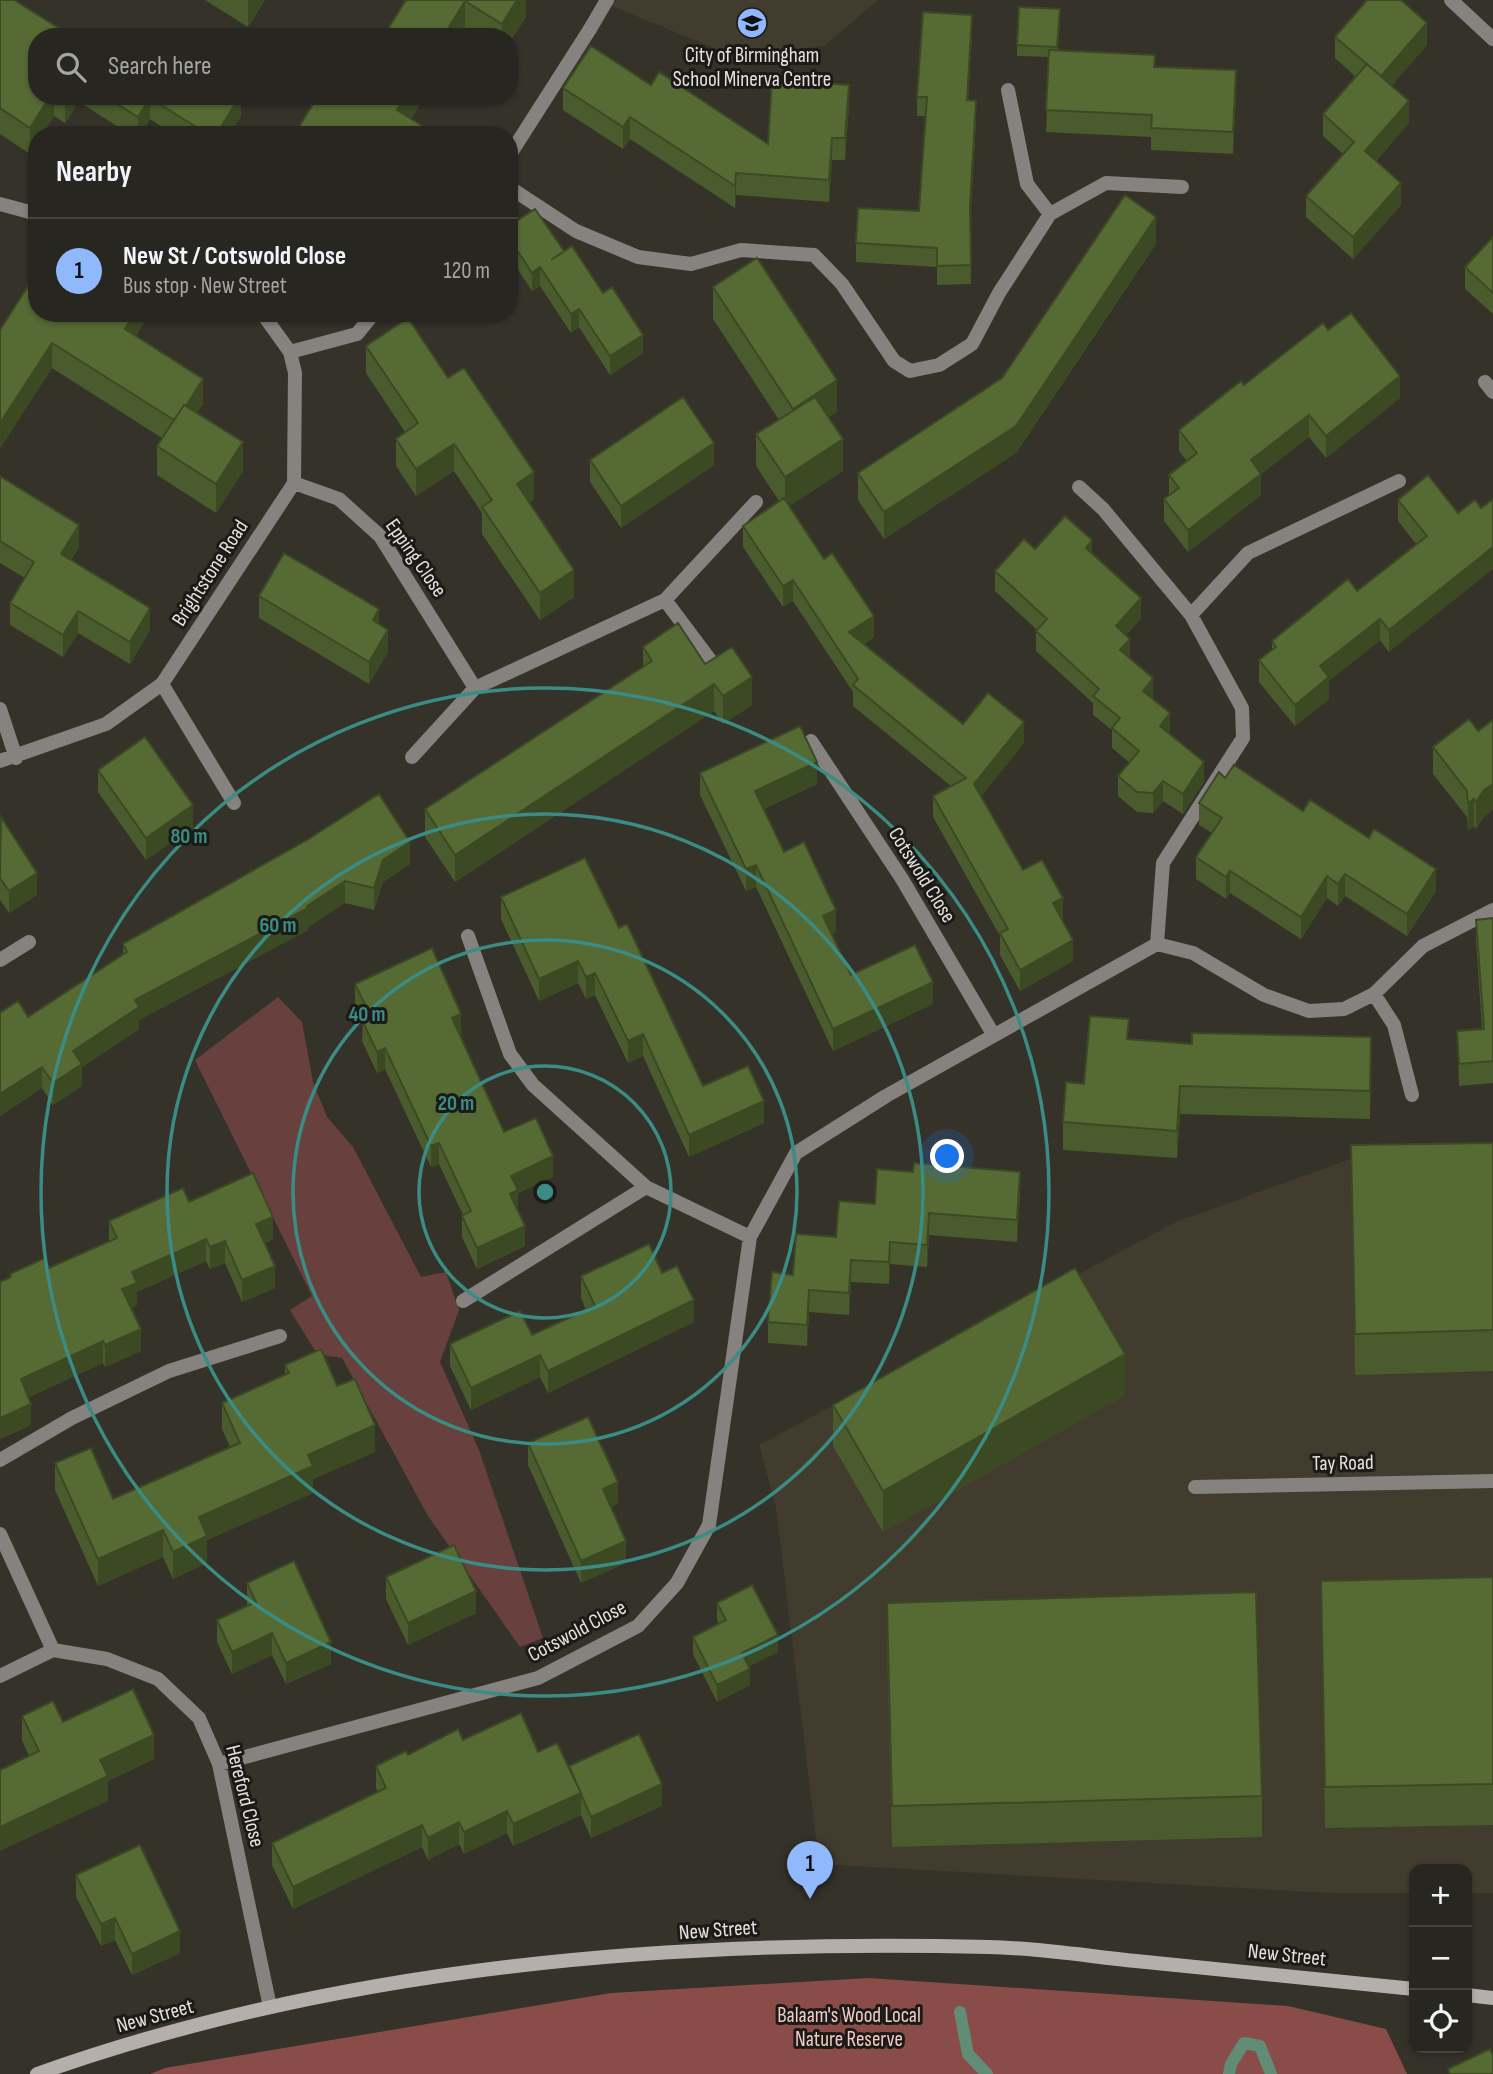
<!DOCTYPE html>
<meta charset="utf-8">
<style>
:root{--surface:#282620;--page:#302e29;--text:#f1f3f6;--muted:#a5a5a5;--line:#44433e;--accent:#90b8fd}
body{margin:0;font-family:"Sofia Sans Condensed",sans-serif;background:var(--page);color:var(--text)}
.controls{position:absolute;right:21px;bottom:21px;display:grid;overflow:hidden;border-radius:14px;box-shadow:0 2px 5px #0004}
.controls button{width:63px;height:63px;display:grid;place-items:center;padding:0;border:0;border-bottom:2px solid var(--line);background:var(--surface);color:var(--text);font:35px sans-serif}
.you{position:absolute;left:948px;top:1157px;width:24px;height:24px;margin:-18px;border:5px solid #fff;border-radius:50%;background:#1a73e8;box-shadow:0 0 0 10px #1a73e833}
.badge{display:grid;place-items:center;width:46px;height:46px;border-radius:50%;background:var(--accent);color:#111;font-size:23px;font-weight:700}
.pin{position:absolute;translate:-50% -58px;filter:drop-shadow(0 2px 4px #0008)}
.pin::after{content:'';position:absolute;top:37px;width:24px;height:21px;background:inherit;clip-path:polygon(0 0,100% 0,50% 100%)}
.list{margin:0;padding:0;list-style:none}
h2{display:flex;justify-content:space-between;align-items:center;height:91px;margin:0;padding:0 28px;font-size:30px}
h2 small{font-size:23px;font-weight:400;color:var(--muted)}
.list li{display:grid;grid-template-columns:46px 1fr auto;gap:21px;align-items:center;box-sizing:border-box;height:105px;padding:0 28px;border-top:2px solid var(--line)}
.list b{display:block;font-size:26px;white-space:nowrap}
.list p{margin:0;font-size:23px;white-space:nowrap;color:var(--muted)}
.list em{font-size:23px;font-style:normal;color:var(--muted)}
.icon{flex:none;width:38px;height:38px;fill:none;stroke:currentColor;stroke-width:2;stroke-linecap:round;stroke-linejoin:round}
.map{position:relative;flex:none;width:1493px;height:2074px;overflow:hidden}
.search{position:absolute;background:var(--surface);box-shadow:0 2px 5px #0004;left:28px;top:28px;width:490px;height:77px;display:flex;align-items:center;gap:18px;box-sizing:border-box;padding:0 24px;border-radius:28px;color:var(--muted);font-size:26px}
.panel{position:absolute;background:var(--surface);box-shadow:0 2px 5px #0004;left:28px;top:126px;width:490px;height:196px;border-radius:28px}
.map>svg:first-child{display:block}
</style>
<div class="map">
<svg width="1493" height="2074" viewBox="0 0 1493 2074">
<rect width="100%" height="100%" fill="#35322a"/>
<path fill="#413c2e" d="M597,0H878L824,46L736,57Z
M1493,1152V1893H1467V1869H1414V1893H1330L819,1864L776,1507L759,1445L1176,1222L1350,1159Z"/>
<path fill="#68413e" d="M278,997L302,1022L313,1082L327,1117L353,1147L421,1277L446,1272L459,1310L440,1362L479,1450L543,1638L520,1647L428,1516L342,1358L317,1354L290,1310L312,1296L195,1060Z"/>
<path fill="#894c49" d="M869,1978L1288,2006L1386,2029L1407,2074H150L165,2068L611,1993Z"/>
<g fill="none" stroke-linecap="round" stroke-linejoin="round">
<path stroke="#618d76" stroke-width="12" d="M960,2012L968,2054L987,2074
M1229,2074L1231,2064L1244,2043L1260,2046L1271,2074"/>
<path stroke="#86827f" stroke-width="14" d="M590,29L607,0
M162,684L234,803"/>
<path stroke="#86827f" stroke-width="14" d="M1451,0L1493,39
M509,156L590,29
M509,187L576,231L638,257L691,264L741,250L814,255L842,284L894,361L910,371L939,365L972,344L999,293L1050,214L1027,184L1008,90
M0,204L37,214
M1050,214L1106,183L1182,187
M290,352L357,334L374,313
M1485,382L1493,392
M294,483L339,499L380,536L475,688L665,600L756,502
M1079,487L1103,509L1191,615L1242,708L1243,738L1163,863L1157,944
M665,600L710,660
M1191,615L1248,553L1399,481
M0,709L16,758
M811,741L902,879L993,1034
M412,757L475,688
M0,761L106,724L162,684L294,483L295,373L290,352L262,313
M468,936L510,1054L533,1085L646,1187
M0,960L29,942
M1374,994L1423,946L1493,910
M463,1301L646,1187L750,1237
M0,1460L72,1418L169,1371L280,1336
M1195,1487L1493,1481
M0,1534L53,1650
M0,1676L53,1650L107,1659L158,1679L199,1718L219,1764L270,2007
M219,1764L538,1678L638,1626L677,1583L709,1525L750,1237L796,1153L886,1096L1157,944L1193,953L1264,995L1309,1011L1344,1009L1374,994L1394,1025L1412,1095"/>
<path stroke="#b5afab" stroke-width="14" d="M1467,1995L1493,1998
M37,2074C340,1966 669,1939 989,1947C1038,1948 1087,1956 1136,1961C1228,1971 1321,1980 1414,1989"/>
</g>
<path fill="#4a5b2d" d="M0,0L37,96H241V116L229,135H174L150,119L141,135H131L79,102V101L65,123L54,116L30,154L0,134Z
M205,0H265L248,27Z
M406,0H526V17L509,43V37H472Z
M1060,20L1058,50L1155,67L1236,92L1233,154L1151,150V137L1046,132L1049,57L1017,56V45Z
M972,34L968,100L976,120L970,220L971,284L937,285V267L856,262V243L919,211L925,116H917V97Z
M1335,37L1427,45L1391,86L1409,123L1376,161L1401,205L1353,259L1306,217V196L1343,154L1323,136V114L1356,77L1335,58Z
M651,85L768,144L849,106L845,160H832L829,202L736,195L735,208L630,139L623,149L563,110V88Z
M509,226L564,252L643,353L610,375L579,327L571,333L540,286L532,291L509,256Z
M1493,237V314L1465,289V267Z
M1156,244L1016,453L884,539L858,500V473L1002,378Z
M713,287L837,412L829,417L843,471L789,506L874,637L864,644L963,724L1024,743L981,796L1023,870L1063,919H1062L1073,961L1020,991L1000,955V936L933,817V796L951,786L853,706V692L793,601L783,607L743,547V526L779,501L756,466V434L779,420L713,319Z
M37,313H147V318L136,336L203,404L197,413L243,471L216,513L157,475V446L162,438L52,368L0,448V330Z
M1328,330L1400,398L1326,458L1309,437L1261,474V495L1188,552L1164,521V499L1169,495V475L1187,461L1179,451V430Z
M366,346L448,378L534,499L529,503L574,597L540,620L482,534V513L454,471L416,496L396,466V439L405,432L366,373Z
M590,460L714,465L621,528L590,482Z
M0,476L79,547L71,560L150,630L130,664L78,633L63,657L10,625V603L25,578L0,563Z
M1398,500L1458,513L1389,652L1380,640L1329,681V699L1295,726L1259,682V660L1272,650V641L1357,591L1416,544L1398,521Z
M1035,549L1092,554L1141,618L1126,635L1130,659L1153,697L1152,699L1170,733L1169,734L1204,782L1183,814L1163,801L1153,813L1137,812L1118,796V776L1129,762L1112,748V730L1093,715V703L1036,651V631L1037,630L995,591V571Z
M259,596L379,624L388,652L369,684L259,618Z
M643,647L705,664L752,705L723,724L714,711L455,882L425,837V809L643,667Z
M1469,719L1484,817L1476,829L1474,826L1468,830L1467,817L1433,774V747Z
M98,770L193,827L146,860L98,792Z
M700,773L817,784L764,809L784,852L836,932L832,934L851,975L933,1004L833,1051L756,887L746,891L700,795Z
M1225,778L1303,811L1436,891L1407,936L1345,896L1338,906L1327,898L1301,939L1230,893L1226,899L1196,879V857L1212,833L1199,825V803Z
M0,818L37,895L9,913L0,900Z
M307,840L410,864L383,882L374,910L345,903L308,927V930L139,1020V1029L82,1067V1086L53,1105L42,1088L0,1116V1013L28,1017L123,955V944Z
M501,897L619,928L703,1086L764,1123L689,1157L643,1056L628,1063L595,995L586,999L578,983L539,1001L501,919Z
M1493,918V1083L1459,1086L1457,1031L1482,1029L1476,941V920Z
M355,984L461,1035H460L504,1132L553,1177L518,1193V1211L525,1246L477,1269L462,1237V1216L463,1215L439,1164L431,1167L385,1069L377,1073L362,1041L363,1020L355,1004Z
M1129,1039L1371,1064L1370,1119L1180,1114L1177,1158L1063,1150V1122L1084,1084Z
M1493,1143V1371L1355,1375L1351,1145Z
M1020,1194L1017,1242L929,1235L927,1267L890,1264L889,1284L851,1282L849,1315L809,1312L807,1346L768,1343V1322L793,1275L875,1204Z
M189,1202L273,1239L265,1243L275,1288L242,1302L225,1263L210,1269L206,1261L137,1292V1305L131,1308L141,1351L105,1367L103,1363L29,1397L31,1425L0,1439V1282L10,1278V1274L49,1268L109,1241V1221Z
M662,1273L694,1322L548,1393L540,1377L471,1410L450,1366V1344L532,1335L586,1310L581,1298V1276Z
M285,1365L337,1386L375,1452L313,1479V1493L207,1540V1563L173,1579L163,1557L98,1586L55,1490V1463L113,1499L230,1447L222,1429V1403L285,1375Z
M1125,1395L883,1532L833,1446V1405Z
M528,1443L618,1503L611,1507L626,1563L581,1583L528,1465Z
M386,1577L476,1613L408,1645L386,1599Z
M1493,1577V1825L1325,1828L1321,1581Z
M247,1583L331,1664L286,1684L272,1655L232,1674L217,1642V1620L247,1605Z
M717,1603L778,1652L749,1666L750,1685L717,1702L693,1654V1637L719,1624L717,1620Z
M887,1603L1262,1796V1837L892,1847L887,1644Z
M22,1716L63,1722L154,1759L108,1781V1801L29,1756L22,1740Z
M463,1740L538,1752L569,1767L662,1806L591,1838L581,1815L513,1846L507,1833L464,1854L459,1844L428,1860L422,1847L293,1909L272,1865V1843L378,1792L376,1788V1766L408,1755Z
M76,1875L180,1953L132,1975L115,1940L101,1946L76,1897Z"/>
<path fill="#3c4a24" d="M248,0H265L248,27Z
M517,0H526V17L509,43V37H502V24Z
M465,1V33L463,37H443Z
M972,15V34L967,119V100Z
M1427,23V45L1381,98V76Z
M1236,70V92L1233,154V132Z
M849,85V106L845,160V138Z
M50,96H54V116L42,135H37V144L30,154V128Z
M65,96H79V101L65,123Z
M240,96H241V116L229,135H216Z
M405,96H426L401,135L397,110Z
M150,98V119L141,135H138V117Z
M976,101V120L970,225V206Z
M1409,101V123L1365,173V151Z
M630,117V139L623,149V127Z
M421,125V135H415Z
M832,138V160L829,202V180Z
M736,173V195L735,208V186Z
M1401,183V205L1353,259V237Z
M1156,217V244L1016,453L884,539V512Z
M540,267V286L532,291V273Z
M579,309V327L571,333V314Z
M135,313H147V318L125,354V329Z
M643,335V353L610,375V356Z
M52,343V368L0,448V423Z
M1400,376V398L1326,458V436Z
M203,379V404L175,446V421Z
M837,380V412L793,441V409Z
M1309,415V437L1261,474V495L1188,552V530L1251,460Z
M843,439V471L785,509V477Z
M243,442V471L216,513V484Z
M714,443V465L621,528V506Z
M454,444V471L416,496V469Z
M534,472V499L517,511V484Z
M79,525V547L61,576V554Z
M1092,540V560L1086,548Z
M1493,547V569L1389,652V630Z
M574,570V597L540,620V593Z
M793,580V601L783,607V586Z
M1141,598V618L1116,646V626Z
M150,608V630L130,664V642Z
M379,609V631L373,620Z
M78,611V633L63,657V635Z
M874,616V637L849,653V632Z
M1380,619V640L1329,681V699L1295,726V705L1320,666Z
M388,630V652L369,684V662Z
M1130,639V659L1120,650Z
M752,677V705L723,724V696Z
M1153,678V697L1143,711V691Z
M714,684V711L455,882V855Z
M1170,713V733L1160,745V726Z
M1024,722V743L974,805V784Z
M817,762V784L755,813V791Z
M1204,762V782L1183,814V794Z
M1163,781V801L1153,813V793Z
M1493,784V810L1484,817L1476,829V802L1484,790Z
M1474,799V826L1468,830V803Z
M193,805V827L146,860V838Z
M410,842V864L383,882L374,910V888L383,860Z
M756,865V887L746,891V869Z
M1436,869V891L1407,936V914Z
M1230,871V893L1226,899V877Z
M37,873V895L9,913V891Z
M1345,874V896L1338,906V884Z
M1327,876V898L1301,939V917Z
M345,881V903L308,927V930L139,1020V1029L82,1067V1086L53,1105V1083L73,1051L135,1000L307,906Z
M1063,898V919L1053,924V903Z
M836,910V932L823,938V916Z
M1073,940V961L1020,991V970Z
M578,961V983L539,1001V979Z
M595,973V995L586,999V977Z
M933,982V1004L833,1051V1029Z
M461,1014V1035L452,1039V1018Z
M643,1034V1056L628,1063V1041Z
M385,1048V1069L377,1073V1052Z
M42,1067V1088L0,1116V1094Z
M1180,1086V1114L1177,1158V1131Z
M764,1101V1123L689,1157V1135Z
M439,1143V1164L431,1167V1146Z
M553,1156V1177L518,1193V1211L510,1215L511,1176Z
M1020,1172V1194L1017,1242V1220Z
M929,1213V1235L927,1267V1245Z
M273,1217V1239L256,1246V1224Z
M525,1226V1246L477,1269V1248Z
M206,1239V1261L137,1292V1305L122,1311V1289L132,1272Z
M225,1241V1263L210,1269V1247Z
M890,1242V1264L889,1284V1262Z
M851,1260V1282L849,1315V1293Z
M275,1266V1288L242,1302V1280Z
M809,1290V1312L807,1346V1325Z
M694,1300V1322L548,1393V1371Z
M141,1329V1351L105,1367V1345Z
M103,1341V1363L21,1401V1379Z
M1125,1354V1395L883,1532V1491Z
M540,1355V1377L471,1410V1388Z
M31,1404V1425L0,1439V1418Z
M375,1425V1452L313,1479V1493L207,1540V1563L173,1579V1552L199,1517L308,1455Z
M618,1482V1503L603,1511V1489Z
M163,1530V1557L98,1586V1559Z
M626,1541V1563L581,1583V1561Z
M476,1591V1613L408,1645V1623Z
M272,1633V1655L232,1674V1652Z
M778,1635V1652L742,1670V1653Z
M331,1642V1664L286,1684V1663Z
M750,1669V1685L717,1702V1685Z
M154,1735V1759L108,1781V1801L0,1851V1827L100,1760Z
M662,1784V1806L591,1838V1817Z
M581,1793V1815L513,1846V1824Z
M507,1811V1833L464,1854V1832Z
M459,1822V1844L428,1860V1838Z
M422,1825V1847L293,1909V1887Z
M115,1918V1940L101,1946V1924Z
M180,1931V1953L132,1975V1954Z"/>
<path fill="#566a34" stroke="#3c4a24" stroke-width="2" d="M0,0H14L73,37H37V96H50L30,128L0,108Z
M406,0H517L502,24L465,1L443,37H383Z
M1367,0H1401L1427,23L1381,76L1335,37Z
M1019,7L1060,9L1057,47L1017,45Z
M923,12L972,15L967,100L976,101L970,206L971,265L937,266V248L856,243L858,208L919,211L927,97H917Z
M591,46L651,85L659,72L768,144L772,79L849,85L845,138H832L829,180L736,173L735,186L630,117L623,127L563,88Z
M1049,50L1155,55L1154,67L1236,70L1233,132L1151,128L1152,115L1046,110Z
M1367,64L1409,101L1365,151L1401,183L1353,237L1306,196L1354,142L1323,114Z
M104,96H151L138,117Z
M151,96H240L216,135H209L150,98Z
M318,96H405L397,110L421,125L415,135H368L364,132L363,135H294Z
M1125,195L1156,217L1016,426L884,512L858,473L1002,378Z
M535,209L564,251L551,260L572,246L603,293L612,287L643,335L610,356L579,309L571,314L540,267L532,273L509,238V226Z
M1493,237V293L1465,267Z
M757,258L837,380L793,409L713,287Z
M37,272V313H135L125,329L203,379L186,406L184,405L174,420L52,343L0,423V330Z
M1351,313L1400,376L1326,436L1309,415L1251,460L1261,474L1188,530L1164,499L1179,488L1169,475L1197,453L1179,430L1241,381L1244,385L1323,323L1328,330Z
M408,318L448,378L464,368L534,472L517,484L574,570L540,593L482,507L492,500L454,444L416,469L396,439L418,423L366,346Z
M683,397L714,443L621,506L590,460Z
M815,397L843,439L785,477L756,434Z
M184,405L243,442L216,484L157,446Z
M1428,475L1458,513L1475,500L1481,508L1493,499V547L1389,630L1380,619L1320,666L1329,677L1295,705L1259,660L1276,647L1272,641L1348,579L1357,591L1427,536L1398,500Z
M0,476L79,525L61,554L150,608L130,642L78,611L63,635L10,603L34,562L0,541Z
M784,498L824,559L832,553L874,616L849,632L963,724L988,693L1024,722L974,784L1023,870L1042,860L1063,898L1053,903L1073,940L1020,970L1000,933L1008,929L933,796L966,778L853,685L858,679L793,580L783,586L743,526Z
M1065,516L1092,540L1086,548L1141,598L1116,626L1130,639L1120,650L1153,678L1143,691L1170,713L1160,726L1204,762L1183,794L1163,781L1153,793L1137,792L1118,776L1139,751L1112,728L1120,718L1093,696L1099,689L1036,631L1047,619L995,571L1024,539L1035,549Z
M284,553L379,609L373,620L388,630L369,662L259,596Z
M678,623L705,664L732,647L752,677L723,696L714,684L455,855L425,809L652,661L643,647Z
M1469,719L1478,731L1493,720V784L1484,790L1476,802L1474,799L1468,803L1467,791L1433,747Z
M800,726L817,762L755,791L784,852L804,842L836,910L823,916L851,975L915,945L933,982L833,1029L756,865L746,869L700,773Z
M145,737L193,805L146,838L98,770Z
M1234,765L1303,811L1310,800L1369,838L1374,829L1436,869L1407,914L1345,874L1338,884L1327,876L1301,917L1230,871L1226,877L1196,857L1222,818L1199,803L1219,772L1225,778Z
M379,794L410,842L383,860L374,888L345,881L307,906L308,908L135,1000L139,1007L73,1051L82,1064L53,1083L42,1067L0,1094V1013L18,1001L28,1017L127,952L123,944L307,840Z
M1,817L37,873L9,891L0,878Z
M585,858L619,928L627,924L703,1086L748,1066L764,1101L689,1135L643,1034L628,1041L595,973L586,977L578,961L539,979L501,897Z
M1493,918V1061L1459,1064L1457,1031L1484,1029L1476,920Z
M432,948L461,1014L452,1018L504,1132L536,1118L553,1156L511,1176L518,1190L510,1194L525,1226L477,1248L462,1216L471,1211L439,1143L431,1146L385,1048L377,1052L362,1020L371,1017L355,984Z
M1090,1016L1129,1019L1127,1039L1192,1044V1033L1371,1037L1370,1091L1180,1086L1177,1131L1063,1122L1066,1082L1084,1084Z
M1493,1143V1330L1355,1334L1351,1145Z
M914,1163L1020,1172L1017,1220L929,1213L927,1245L890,1242L889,1262L851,1260L849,1293L809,1290L807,1325L768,1322L772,1272L793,1275L796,1234L836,1237L839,1201L875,1204L877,1169L913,1172Z
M253,1173L273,1217L256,1224L275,1266L242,1280L225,1241L210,1247L206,1239L132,1272L137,1283L122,1289L141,1329L105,1345L103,1341L21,1379L31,1404L0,1418V1282L11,1277L10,1274L45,1258L49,1268L117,1238L109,1221L183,1188L189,1202Z
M649,1244L662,1273L677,1266L694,1300L548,1371L540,1355L471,1388L450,1344L520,1311L532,1335L595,1306L581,1276Z
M1075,1268L1125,1354L883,1491L833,1405Z
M321,1349L337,1386L355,1379L375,1425L308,1455L313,1466L199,1517L207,1536L173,1552L163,1530L98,1559L55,1463L91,1448L113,1499L240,1443L222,1403L289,1373L285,1365Z
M588,1417L618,1482L603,1489L626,1541L581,1561L528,1443Z
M454,1545L476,1591L408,1623L386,1577Z
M294,1561L331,1642L286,1663L272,1633L232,1652L217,1620L256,1602L247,1583Z
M1493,1577V1784L1325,1787L1321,1581Z
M752,1585L778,1635L742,1653L750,1669L717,1685L693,1637L726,1620L717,1603Z
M1256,1592L1262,1796L892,1806L887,1603Z
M133,1689L154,1735L100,1760L108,1776L0,1827V1770L39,1751L22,1716L53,1701L63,1722Z
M521,1713L538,1752L557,1743L581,1793L513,1824L507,1811L464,1832L459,1822L428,1838L422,1825L293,1887L272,1843L386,1788L376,1766L406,1751L408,1755L458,1729L463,1740Z
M639,1734L662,1784L591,1817L569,1766Z
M140,1845L180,1931L132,1954L115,1918L101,1924L76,1875Z
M1490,2049L1493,2055V2074H1450L1448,2069Z"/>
<g fill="none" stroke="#3a8c84" stroke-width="3.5">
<circle cx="545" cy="1192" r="126"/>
<circle cx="545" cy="1192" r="252"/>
<circle cx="545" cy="1192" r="378"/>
<circle cx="545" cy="1192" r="504"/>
</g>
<defs>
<g id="school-disc" transform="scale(1.575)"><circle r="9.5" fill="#90b8fd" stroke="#1b1a17"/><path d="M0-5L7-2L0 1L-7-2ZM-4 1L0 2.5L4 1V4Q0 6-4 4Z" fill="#111"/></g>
</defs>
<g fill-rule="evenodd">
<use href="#school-disc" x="752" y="23"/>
</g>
<g text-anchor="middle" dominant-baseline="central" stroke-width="6" stroke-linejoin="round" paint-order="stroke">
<g font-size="21" fill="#e4e3de" stroke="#1b1a17">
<text x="752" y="55">City of Birmingham<tspan x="752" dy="24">School Minerva Centre</tspan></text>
</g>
<g font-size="21" fill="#e4e3de" stroke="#1b1a17">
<text transform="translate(416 558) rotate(55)">Epping Close</text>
<text transform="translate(210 573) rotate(-57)">Brightstone Road</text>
<text transform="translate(922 875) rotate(58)">Cotswold Close</text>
<text transform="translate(1343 1463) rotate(-1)">Tay Road</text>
<text transform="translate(577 1631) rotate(-28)">Cotswold Close</text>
<text transform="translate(245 1796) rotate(76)">Hereford Close</text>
<text transform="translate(718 1930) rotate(-4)">New Street</text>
<text transform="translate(1287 1955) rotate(6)">New Street</text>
<text transform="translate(155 2016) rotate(-15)">New Street</text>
</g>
<g font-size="21" fill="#f2cbc7" stroke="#1b1a17">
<text x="849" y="2015">Balaam's Wood Local<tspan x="849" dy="24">Nature Reserve</tspan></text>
</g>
</g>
<circle cx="545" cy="1192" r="10" fill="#3a8c84" stroke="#1b1a17" stroke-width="3.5"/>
<g font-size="21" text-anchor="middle" font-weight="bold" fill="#3a8c84" stroke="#1b1a17" stroke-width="6" stroke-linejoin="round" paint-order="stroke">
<text x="189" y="843">80 m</text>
<text x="278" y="932">60 m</text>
<text x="367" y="1021">40 m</text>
<text x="456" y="1110">20 m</text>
</g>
</svg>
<div class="controls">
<button>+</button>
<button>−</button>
<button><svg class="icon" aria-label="locate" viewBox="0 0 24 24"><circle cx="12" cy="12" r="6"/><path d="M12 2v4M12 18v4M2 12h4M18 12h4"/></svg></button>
</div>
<div class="you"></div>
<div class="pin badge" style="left:810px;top:1899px">1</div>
<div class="search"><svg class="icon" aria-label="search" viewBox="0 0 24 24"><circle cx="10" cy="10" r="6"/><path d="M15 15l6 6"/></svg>Search here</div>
<section class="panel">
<h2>Nearby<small></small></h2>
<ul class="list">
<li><span class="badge">1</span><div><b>New St / Cotswold Close</b><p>Bus stop · New Street</p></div><em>120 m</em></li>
</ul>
</section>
</div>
